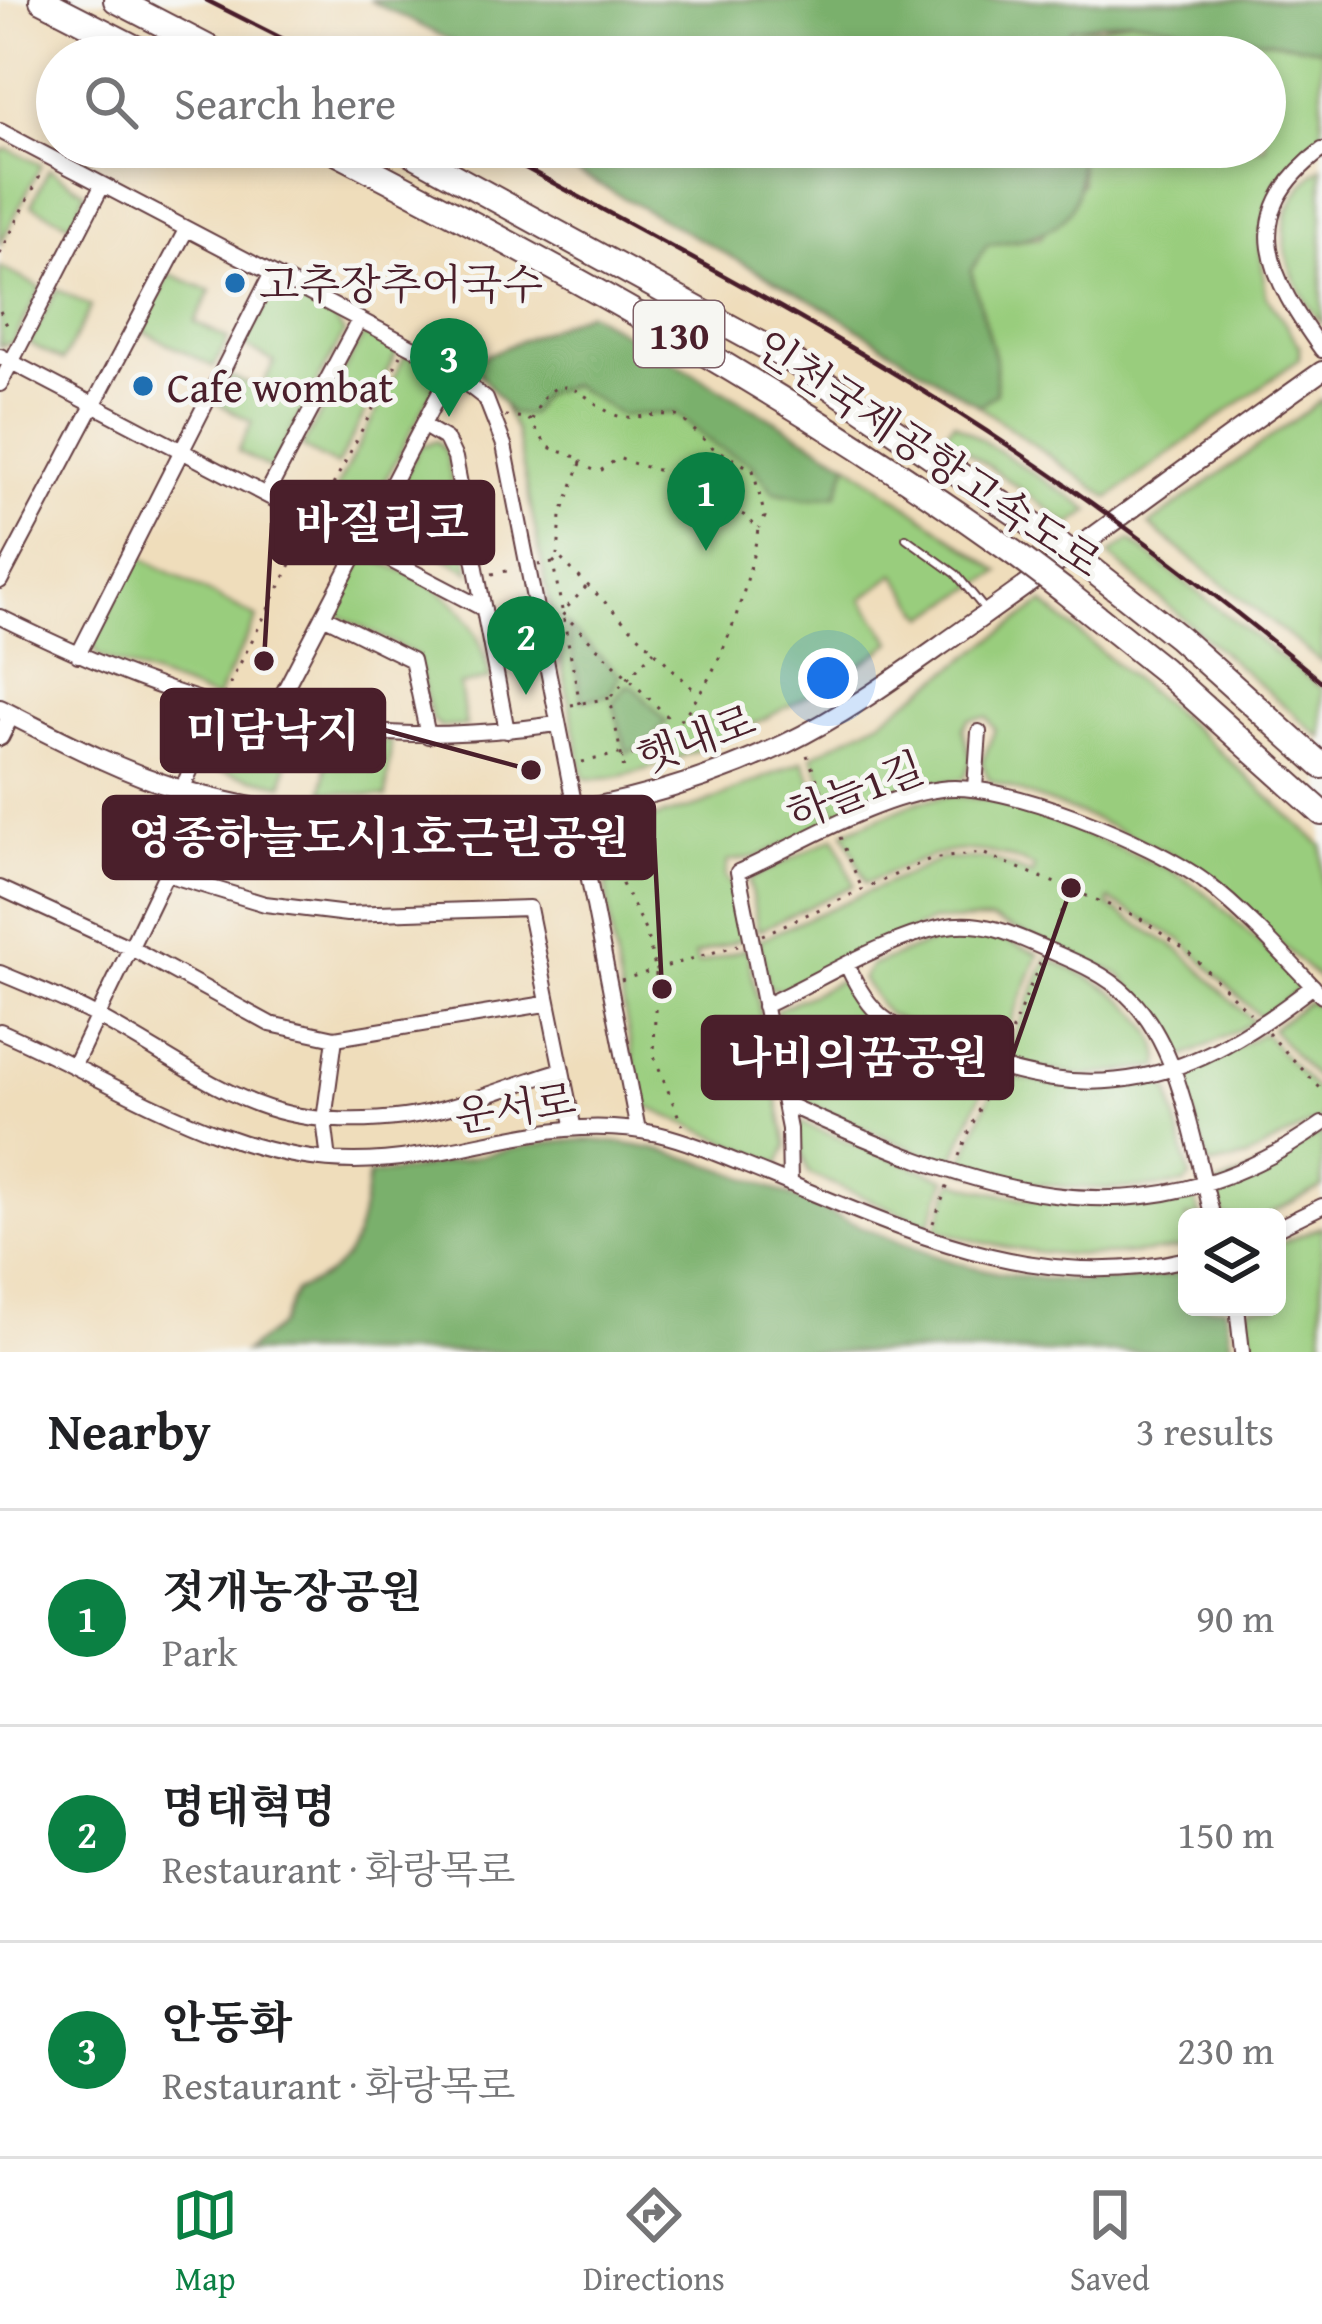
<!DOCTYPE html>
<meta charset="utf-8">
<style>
:root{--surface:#fff;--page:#f6f6f6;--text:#202124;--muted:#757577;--line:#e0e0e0;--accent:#0b8043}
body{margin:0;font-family:"Gentium Book Plus","Noto Serif KR",serif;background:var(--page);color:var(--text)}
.controls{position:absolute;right:36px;bottom:36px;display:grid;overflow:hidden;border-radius:18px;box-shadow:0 6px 18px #0003}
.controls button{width:108px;height:108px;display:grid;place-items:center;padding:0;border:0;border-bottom:3px solid var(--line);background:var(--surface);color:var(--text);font:60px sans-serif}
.you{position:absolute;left:828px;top:678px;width:42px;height:42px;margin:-30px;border:9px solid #fff;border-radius:50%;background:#1a73e8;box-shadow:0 0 0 18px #1a73e833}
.badge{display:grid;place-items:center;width:78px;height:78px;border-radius:50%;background:var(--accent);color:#fff;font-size:39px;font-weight:700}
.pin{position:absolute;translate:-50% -99px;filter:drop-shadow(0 3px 6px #0008)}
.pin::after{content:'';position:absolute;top:63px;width:42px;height:36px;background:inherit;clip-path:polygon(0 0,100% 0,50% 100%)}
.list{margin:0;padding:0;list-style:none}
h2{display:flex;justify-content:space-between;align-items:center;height:156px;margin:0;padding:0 48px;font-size:51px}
h2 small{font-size:39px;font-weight:400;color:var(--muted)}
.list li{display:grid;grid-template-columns:78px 1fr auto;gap:36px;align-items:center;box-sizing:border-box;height:216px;padding:0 48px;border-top:3px solid var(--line)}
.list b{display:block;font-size:45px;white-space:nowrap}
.list p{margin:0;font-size:39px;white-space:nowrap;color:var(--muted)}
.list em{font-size:39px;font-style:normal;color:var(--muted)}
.icon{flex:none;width:66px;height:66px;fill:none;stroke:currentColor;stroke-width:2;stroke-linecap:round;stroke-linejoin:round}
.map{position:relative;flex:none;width:1322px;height:1352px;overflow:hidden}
.search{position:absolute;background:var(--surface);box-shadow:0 6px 18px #0003;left:36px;right:36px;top:36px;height:132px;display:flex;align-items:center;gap:30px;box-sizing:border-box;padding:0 42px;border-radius:66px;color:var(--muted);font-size:45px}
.sheet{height:804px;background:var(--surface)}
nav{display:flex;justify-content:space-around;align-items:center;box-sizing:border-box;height:168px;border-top:3px solid var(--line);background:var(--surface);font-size:33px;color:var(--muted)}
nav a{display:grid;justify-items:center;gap:6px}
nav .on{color:var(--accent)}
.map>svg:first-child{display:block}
</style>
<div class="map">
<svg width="1322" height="1352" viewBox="0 0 1322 1352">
<rect width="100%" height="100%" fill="#f6f6f2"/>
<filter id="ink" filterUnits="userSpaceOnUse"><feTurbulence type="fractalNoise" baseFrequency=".00833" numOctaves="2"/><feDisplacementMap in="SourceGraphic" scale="24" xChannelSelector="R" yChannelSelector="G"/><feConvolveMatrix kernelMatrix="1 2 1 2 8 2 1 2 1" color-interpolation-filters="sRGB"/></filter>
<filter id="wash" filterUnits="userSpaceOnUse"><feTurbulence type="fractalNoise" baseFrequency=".004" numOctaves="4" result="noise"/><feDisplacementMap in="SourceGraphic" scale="48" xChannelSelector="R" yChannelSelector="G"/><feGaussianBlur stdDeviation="2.7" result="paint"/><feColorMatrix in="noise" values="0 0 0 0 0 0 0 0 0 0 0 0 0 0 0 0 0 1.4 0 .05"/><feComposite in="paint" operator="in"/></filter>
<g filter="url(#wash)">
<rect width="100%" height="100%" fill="#efddbb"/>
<path fill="#99cd7d" stroke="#727654" stroke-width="3" d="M1129,19L1322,49V138L1275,184L1259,238L1266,295L1300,346L1299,359L1109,498L979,406L996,393V363L970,271L987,245L1040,238L1082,182L1078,147H1265V57H1060L1071,28H1099Z
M8,149L41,165L0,245V151Z
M1322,167V324C1283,274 1262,212 1322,167Z
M49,169L85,192L72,225L31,205Z
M0,267L41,288L13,342L0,346Z
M170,274L211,291L195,322L228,339L214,367L141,330Z
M57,289L91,307L63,361L29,343Z
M280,291L335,319L344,333L271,469L238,451L252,422L215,402L228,376L261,389L274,362L244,345L269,298Z
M588,312L848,463L1000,572L926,617L895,574L862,599L892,642C843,682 644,791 584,778L516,432L495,388L471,362Z
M364,334L398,350L337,466L302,447Z
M406,354L435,370L437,382L366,518L330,500Z
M1322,400V663L1149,525Z
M954,422L1081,504L1090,511L1070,525L944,434Z
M437,441L446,452L470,572L381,524L420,446Z
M1130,540L1322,689V738L1109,555Z
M136,555L257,618L216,699L98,656L93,644Z
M369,558C436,580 478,607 490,679L460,685L466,726L441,727L432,720L416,655L340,616L337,607L361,562Z
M1043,603L1208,741L1322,846V982L1196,866L1096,820L989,780L982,763L995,729L987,717L969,719L963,728L971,761L964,779L920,785L838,820L812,756L884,718Z
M233,719L292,733L283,785L207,768L205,755L217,725Z
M329,738L391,742L386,797L323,791Z
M803,761L830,824L756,857L728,861L725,877L735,890L745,938L695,955L698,964L747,948L787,1146L779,1164L645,1106C633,1070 592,851 609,830L701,805Z
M949,796L1006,801L1171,870L1210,896L1298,980L1300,988L1261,1018L1181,940L1109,900L1108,906L1180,950L1254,1022L1180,1059L1157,1015L1119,974L992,920L932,921L782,990L769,988L759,940L942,859H990L1032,875L1034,867C963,835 933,854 866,883L844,832L919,801Z
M835,837L854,885L758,931L749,880Z
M957,932L1001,938L1039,954L995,1060L887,1014L862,979L870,966Z
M1047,958C1091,976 1162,1010 1160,1067L1085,1076L1003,1062Z
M842,980L872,1023L990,1072L951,1166L791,1096L775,1024L777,1010Z
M1308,1002L1322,1007V1085L1271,1029Z
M1263,1033L1322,1096V1118L1246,1158L1209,1166L1182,1077Z
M998,1075L1077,1088L1161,1082L1169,1091L1190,1178L1184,1184C1096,1194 1045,1187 959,1170Z
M801,1123L946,1179L929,1225L809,1174L794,1131Z
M1322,1133V1187L1263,1217H1224L1216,1193L1219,1184L1269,1164Z
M953,1181C1033,1209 1110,1204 1192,1193L1201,1217H1187V1247C1102,1261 1017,1257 936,1229Z
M1322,1226V1352H1252L1249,1307H1277V1245Z"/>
<path fill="#7ab06c" stroke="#62684c" stroke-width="3" d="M369,0H1322V49L1129,19L1071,28L1060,57H484Z
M554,147H1078C1087,223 1054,236 987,245L971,271L996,363V393L979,406L832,312L566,166Z
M588,312L848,463L837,495L807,499L773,492L752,464L715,446L676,413L621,415L572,385L542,395L530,415L510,413L471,362Z
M567,625L620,675L609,695L582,700Z
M626,686H633L666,722L644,745L627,753L613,702Z
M590,1140C720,1148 827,1221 948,1260C1023,1284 1111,1287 1187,1272V1307H1225L1232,1352H244L280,1325L295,1291C359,1265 357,1238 369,1175C445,1169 515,1141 590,1140Z"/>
</g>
<g filter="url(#ink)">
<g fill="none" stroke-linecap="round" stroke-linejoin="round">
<g stroke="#633c41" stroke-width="10">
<path id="service" d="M906,538L956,574L987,612"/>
</g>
<g stroke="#633c41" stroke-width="18">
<path id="minor" d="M0,131L433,358L486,399L504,445L638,1130
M1322,150C1235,215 1270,278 1322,350
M0,356L484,609
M0,384L102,186
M424,426L446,439L455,458L507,731
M266,495L359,320
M0,581L186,230
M323,616L412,660L428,736
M0,617C195,713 338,755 557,724
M78,655L271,275
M269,720L452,369
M975,788L979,732
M182,790L216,709
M0,888L133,949L270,1024L335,1038L545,1004
M848,967C874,1024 894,1026 949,1049C1098,1111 1190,1082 1313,986
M0,973C33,987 68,1000 100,1018C215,1081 261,1135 404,1117C456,1110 511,1085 562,1070
M764,1006C820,980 881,940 942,927C981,919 1013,934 1048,950C1076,962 1104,973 1127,995C1182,1047 1193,1147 1213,1217
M0,1031C114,1080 225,1161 354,1161C462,1161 548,1110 658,1134C696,1143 733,1161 769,1175C904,1230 1036,1295 1187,1259
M75,1063L166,874L265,904L347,914L529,908L573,1125
M784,1103C969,1187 1136,1257 1322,1124
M329,1160L324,1120L335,1038
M790,1184L789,1129L738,872C801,844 872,798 941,789C1004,780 1152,843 1204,881C1247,914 1285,957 1322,996
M1277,1228L1322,1206
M1237,1307L1242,1352"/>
</g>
<g stroke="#633c41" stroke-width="21">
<path id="tertiary" d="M0,737L11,715"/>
</g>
<g stroke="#633c41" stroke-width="22">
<path id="secondary" d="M0,709C59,739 119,771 182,790C381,847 598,832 785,744C853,711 914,664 976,621C1092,539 1206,453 1322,371"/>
</g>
<g stroke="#633c41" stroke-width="28">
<path id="motorway" d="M42,0L153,57
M116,0L226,57
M326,147C565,270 796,397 1014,553
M400,147L794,362L1046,534
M1094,571L1178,637L1322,766
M1063,590L1162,669L1322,813"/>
</g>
<path stroke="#633c41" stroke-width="3" stroke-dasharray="3 9" stroke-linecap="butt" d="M0,254L43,170
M0,311L10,331
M505,416L528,418L548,447L582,459L561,516L558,555
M532,420C561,349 592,414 623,417C643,419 660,411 680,417L712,447L753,470L765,517L759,528
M579,464L599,472L618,458C652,471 687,475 719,490L718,505L746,516L758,529C747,600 704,739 622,758
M322,506L401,355
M553,563L559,557L697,693
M538,565L553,563L580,704
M492,574L512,570
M586,587L562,613L672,721
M224,695L307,533
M611,696L654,651
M571,705L610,698L625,775
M807,755L829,809
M582,762L619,754
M619,824L622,884L646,932L656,971L654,1056L682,1125
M840,837L862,889
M762,935L930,859L982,853L1138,917L1187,951L1250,1013
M1052,935L1072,889
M621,980L738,945
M1268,1033L1322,1090
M1002,1054L1040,963
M959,1156L993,1076
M933,1223L949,1182"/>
<use href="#service" stroke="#fff" stroke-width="6"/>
<use href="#minor" stroke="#fff" stroke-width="14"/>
<use href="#tertiary" stroke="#fff" stroke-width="16"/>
<use href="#secondary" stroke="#fff" stroke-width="18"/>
<use href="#motorway" stroke="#fff" stroke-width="24"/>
<path stroke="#4a1f2b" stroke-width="4.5" d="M206,0L319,57
M487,147C663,243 842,335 1009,446C1118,518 1222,599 1322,682"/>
<g stroke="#633c41" stroke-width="28" stroke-linecap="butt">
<path id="motorway-bridge" d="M1046,534L1094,571
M1014,553L1063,590"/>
</g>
<use href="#motorway-bridge" stroke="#fff" stroke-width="24"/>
</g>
</g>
<g fill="#1f6fb2" stroke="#f6f6f2" stroke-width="4.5">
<circle cx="235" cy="283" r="12"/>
<circle cx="143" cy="386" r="12"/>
</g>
<g text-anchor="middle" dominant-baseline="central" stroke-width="10" stroke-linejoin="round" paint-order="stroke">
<rect fill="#f6f6f2" stroke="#7e6067" stroke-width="3" x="634" y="301" width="90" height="66" rx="9"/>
<g font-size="39" font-weight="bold" fill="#4a1f2b">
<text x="679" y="334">130</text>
</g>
<g font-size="42" fill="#4a1f2b" stroke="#f6f6f2" text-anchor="start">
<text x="259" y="283">고추장추어국수</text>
<text x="167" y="386">Cafe wombat</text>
</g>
<g font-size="42" fill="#4a1f2b" stroke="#f6f6f2">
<text transform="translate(929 453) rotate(34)">인천국제공항고속도로</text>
<text transform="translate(696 738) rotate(-20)">햇내로</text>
<text transform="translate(855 790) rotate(-21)">하늘1길</text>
<text transform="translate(515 1107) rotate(-9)">운서로</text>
</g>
</g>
<path fill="none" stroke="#4a1f2b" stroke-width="4.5" d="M264 661L272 523M531 770L384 730M662 989L654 838M1071 888L1012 1057"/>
<g fill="#4a1f2b" stroke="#f6f6f2" stroke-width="4.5">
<circle cx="264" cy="661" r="12"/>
<circle cx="531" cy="770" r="12"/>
<circle cx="662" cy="989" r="12"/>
<circle cx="1071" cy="888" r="12"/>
</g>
<g fill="#4a1f2b" stroke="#4a1f2b" stroke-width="4.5">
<rect x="272" y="482" width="221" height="81" rx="12"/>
<rect x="162" y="690" width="222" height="81" rx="12"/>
<rect x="104" y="797" width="550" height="81" rx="12"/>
<rect x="703" y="1017" width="309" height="81" rx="12"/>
</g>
<g font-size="45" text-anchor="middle" font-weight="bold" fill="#fff">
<text x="382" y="538">바질리코</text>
<text x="273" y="746">미담낙지</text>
<text x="379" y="853">영종하늘도시1호근린공원</text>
<text x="858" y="1073">나비의꿈공원</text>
</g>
</svg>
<div class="controls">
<button><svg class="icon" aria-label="layers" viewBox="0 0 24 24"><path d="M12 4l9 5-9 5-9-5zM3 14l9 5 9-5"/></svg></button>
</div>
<div class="you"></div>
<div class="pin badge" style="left:706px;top:551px">1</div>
<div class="pin badge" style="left:526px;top:695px">2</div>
<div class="pin badge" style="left:449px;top:417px">3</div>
<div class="search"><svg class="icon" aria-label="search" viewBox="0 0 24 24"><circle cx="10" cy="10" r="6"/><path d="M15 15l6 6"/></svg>Search here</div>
</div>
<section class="sheet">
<h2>Nearby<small>3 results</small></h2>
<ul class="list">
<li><span class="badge">1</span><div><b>젓개농장공원</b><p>Park</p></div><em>90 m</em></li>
<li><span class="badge">2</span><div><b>명태혁명</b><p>Restaurant · 화랑목로</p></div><em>150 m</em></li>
<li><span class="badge">3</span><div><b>안동화</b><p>Restaurant · 화랑목로</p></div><em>230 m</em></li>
</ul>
</section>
<nav>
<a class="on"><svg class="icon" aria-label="map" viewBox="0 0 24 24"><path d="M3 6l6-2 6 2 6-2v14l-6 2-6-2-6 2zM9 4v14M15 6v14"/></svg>Map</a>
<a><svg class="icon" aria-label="directions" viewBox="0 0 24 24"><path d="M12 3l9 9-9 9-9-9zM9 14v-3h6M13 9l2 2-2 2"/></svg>Directions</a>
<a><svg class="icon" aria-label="saved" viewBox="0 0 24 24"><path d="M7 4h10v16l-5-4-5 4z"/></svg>Saved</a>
</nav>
